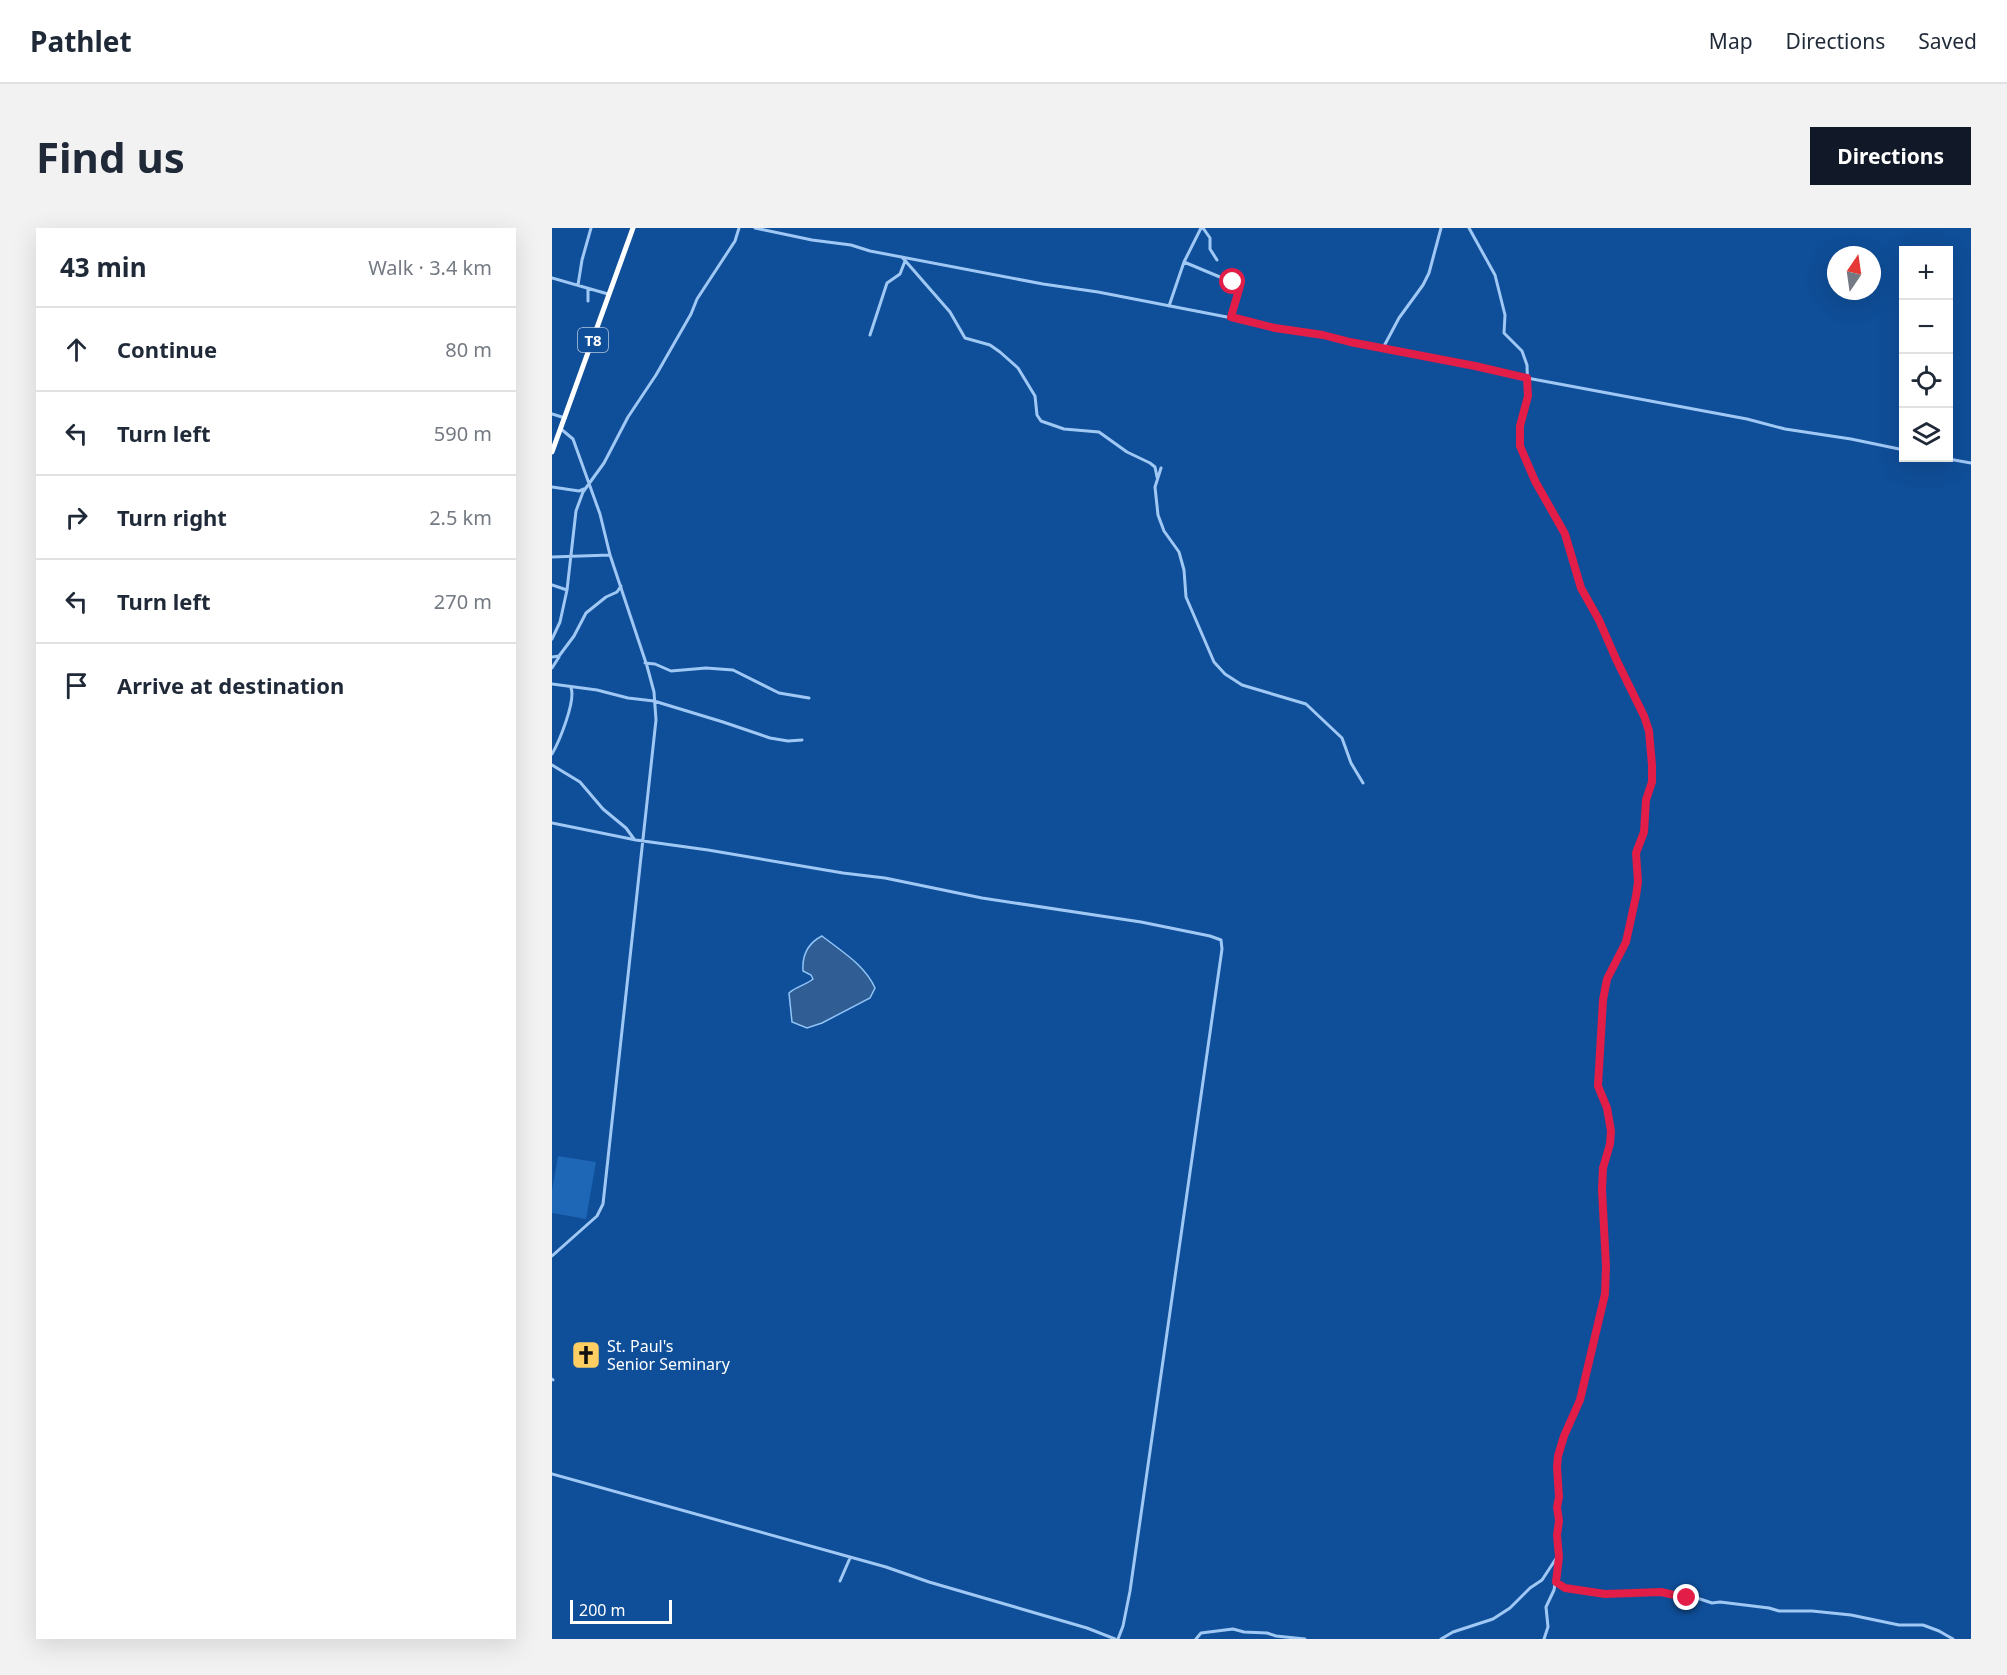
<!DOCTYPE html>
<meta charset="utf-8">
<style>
:root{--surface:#fff;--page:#f2f2f3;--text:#1f2937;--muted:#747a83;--line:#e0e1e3;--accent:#111827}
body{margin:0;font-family:"Noto Sans",sans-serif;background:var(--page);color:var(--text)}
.controls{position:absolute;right:18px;top:18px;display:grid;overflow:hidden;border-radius:0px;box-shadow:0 6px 24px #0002}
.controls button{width:54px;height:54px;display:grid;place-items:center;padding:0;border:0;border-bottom:2px solid var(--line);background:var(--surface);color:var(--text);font:30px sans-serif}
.compass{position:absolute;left:1275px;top:18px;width:54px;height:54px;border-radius:50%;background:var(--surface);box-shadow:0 6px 24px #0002;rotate:13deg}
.scale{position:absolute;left:18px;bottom:15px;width:102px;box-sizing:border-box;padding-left:6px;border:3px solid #fff;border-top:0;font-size:16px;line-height:21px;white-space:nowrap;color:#fff;-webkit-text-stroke:4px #0f4e98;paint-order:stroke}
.stop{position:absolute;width:18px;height:18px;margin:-14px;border:4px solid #e11d48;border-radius:50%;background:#fff}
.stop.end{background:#e11d48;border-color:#fff;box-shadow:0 2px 6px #0008}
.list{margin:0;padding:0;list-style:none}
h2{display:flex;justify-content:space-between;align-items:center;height:78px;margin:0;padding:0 24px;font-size:26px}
h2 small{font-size:20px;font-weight:400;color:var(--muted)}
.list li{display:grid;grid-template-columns:39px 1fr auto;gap:18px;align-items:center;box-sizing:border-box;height:84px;padding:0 24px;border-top:2px solid var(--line)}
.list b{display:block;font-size:22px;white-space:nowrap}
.list em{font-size:20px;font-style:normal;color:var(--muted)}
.icon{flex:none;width:33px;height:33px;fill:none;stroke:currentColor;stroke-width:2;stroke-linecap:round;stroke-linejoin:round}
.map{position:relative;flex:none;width:1419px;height:1411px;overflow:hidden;border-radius:0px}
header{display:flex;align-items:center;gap:36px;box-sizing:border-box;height:84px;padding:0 30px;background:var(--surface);border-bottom:2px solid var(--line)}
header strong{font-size:28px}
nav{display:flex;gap:33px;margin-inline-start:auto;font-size:21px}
.intro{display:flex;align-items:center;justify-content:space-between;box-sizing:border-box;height:144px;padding:0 36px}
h1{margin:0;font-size:42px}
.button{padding:15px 27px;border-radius:0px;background:var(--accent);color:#fff;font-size:21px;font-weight:700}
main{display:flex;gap:36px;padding:0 36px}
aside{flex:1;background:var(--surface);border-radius:0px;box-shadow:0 6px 24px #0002}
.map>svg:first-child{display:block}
</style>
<header>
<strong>Pathlet</strong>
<nav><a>Map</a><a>Directions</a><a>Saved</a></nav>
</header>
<div class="intro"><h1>Find us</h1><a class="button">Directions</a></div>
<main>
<aside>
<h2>43 min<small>Walk · 3.4 km</small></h2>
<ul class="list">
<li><svg class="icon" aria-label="ahead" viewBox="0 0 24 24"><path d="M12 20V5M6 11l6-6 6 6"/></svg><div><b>Continue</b></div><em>80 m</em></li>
<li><svg class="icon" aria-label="left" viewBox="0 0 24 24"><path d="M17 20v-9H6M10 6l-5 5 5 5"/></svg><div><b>Turn left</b></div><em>590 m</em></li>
<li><svg class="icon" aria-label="right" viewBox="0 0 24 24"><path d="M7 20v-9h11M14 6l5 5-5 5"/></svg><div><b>Turn right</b></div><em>2.5 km</em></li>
<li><svg class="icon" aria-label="left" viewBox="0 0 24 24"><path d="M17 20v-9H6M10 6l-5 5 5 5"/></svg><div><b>Turn left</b></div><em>270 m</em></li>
<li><svg class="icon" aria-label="arrive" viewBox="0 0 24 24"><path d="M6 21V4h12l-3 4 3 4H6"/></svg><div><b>Arrive at destination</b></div></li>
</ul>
</aside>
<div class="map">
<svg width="1419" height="1411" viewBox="0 0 1419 1411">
<rect width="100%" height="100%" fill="#0f4e98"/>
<path fill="#1e66b6" d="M6,928L44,934L34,991L0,985V962Z"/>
<path fill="#305e94" stroke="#91c4f8" stroke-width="1.5" d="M270,708C289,723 313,737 323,760L318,770L270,795L255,800L240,794L237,765C245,758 254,757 261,751L259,747L251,743C250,728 256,715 270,708Z"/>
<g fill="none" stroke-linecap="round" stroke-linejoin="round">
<path stroke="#a0c8f5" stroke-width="3" d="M203,0L260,12L299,17L318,23L491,56L546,64L680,90L723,100L771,107L798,114L923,138L975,150L1195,191L1233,201L1299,211L1352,222
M651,0L658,10V21L665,32
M917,0L943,47L953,87L952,105L970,123L975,137L976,168L967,198L968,218L983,253L1013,306L1029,360L1047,392L1063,431L1089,481L1097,503L1100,537V554L1094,572L1092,604L1084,625L1086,654L1084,668L1074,714L1055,751L1051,772L1046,858L1055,880L1059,903L1058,916L1051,940L1050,962L1054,1038L1053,1066L1027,1172L1012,1208L1006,1228L1005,1239L1007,1269L1005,1279L1007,1293L1005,1307L1007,1332L1002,1362L994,1379L996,1399L992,1411
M350,29L398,84L413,110L438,117L448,124L466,140L483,168L485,187L489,193L512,201L547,204L575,224L598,235L603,239L605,249
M632,34L687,57L679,89
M0,50L56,66
M26,57L30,32L39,0
M36,73V61
M617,78L632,34L649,0
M318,107L335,55L348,46L353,33
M831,120L847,90L871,57L877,45L889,0
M0,186L13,190
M1391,230L1419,235
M609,240L603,259L606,287L612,303L627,324L632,342L634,369L662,434L673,446L690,457L754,476L790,510L799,535L811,555
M0,259L27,263L32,261
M0,329L58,327
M0,357L15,362
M0,411L8,394L15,362L24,283L31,264L52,235L76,189L104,147L139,86L145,71L183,13L187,0
M0,429L7,428L22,408L34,385L54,369L65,364L69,358
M93,435L103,436L119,443L154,440L181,442L227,465L257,470
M0,440L7,429
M0,456L45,462L76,470L102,473L171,494L218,510L236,513L250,512
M0,526C7,514 24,473 19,460
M0,537L28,554L51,581L74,600L82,611
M0,595L84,612L156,622L291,645L333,650L430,670L589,694L658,708L669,712L670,721L578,1363L571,1398L566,1411
M0,1028L45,988L51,976L104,492L102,464L95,438L58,327L48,286L21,211L9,201
M0,1151L1,1152
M0,1246L334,1339L377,1354L535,1400L563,1411
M288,1353L298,1330
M1003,1354L1013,1360L1053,1366L1109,1364L1128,1369H1142L1160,1375L1168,1374L1217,1380L1227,1383H1260L1299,1387L1347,1397H1371L1387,1403L1401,1411
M644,1411L649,1405L681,1401L692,1404L715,1405L724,1408L753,1411
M889,1411L901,1404L941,1391L958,1380L978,1360L990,1352L1007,1326"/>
<path stroke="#fff" stroke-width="5" d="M0,224L81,0"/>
</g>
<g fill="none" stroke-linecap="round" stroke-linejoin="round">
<path stroke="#e11d48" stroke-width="8" d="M681,54L688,58L679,89L723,100L771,107L798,114L923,138L975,150L976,168L968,198V218L983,253L1013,306L1029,360L1047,392L1064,431L1092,488L1097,503L1100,537V554L1094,572L1092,604L1084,625L1086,654L1084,668L1074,714L1055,751L1051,772L1046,858L1055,880L1059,903L1058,916L1051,940L1050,962L1054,1038L1053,1066L1028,1172L1012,1208L1006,1228L1005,1239L1007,1269L1005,1279L1007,1293L1005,1307L1007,1329L1004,1354L1013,1360L1053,1366L1109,1364L1135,1370"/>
</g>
<defs>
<g id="church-square" transform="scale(1.5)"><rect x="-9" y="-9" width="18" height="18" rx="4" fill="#ffce63" stroke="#0f4e98"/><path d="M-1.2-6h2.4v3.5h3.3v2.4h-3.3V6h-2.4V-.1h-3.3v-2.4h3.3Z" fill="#111"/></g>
</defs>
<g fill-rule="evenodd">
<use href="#church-square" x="34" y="1127"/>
</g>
<g text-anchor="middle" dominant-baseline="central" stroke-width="6" stroke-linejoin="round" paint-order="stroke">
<rect fill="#0f4e98" stroke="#b7cae0" stroke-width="1.5" x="26" y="100" width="30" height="24" rx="4.5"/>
<g font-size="15" font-weight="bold" fill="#fff">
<text x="41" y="112">T8</text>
</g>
<g font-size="16" fill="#fff" stroke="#0f4e98" text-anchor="start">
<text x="55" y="1118">St. Paul's<tspan x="55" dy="18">Senior Seminary</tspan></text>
</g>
</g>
</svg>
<div class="controls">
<button>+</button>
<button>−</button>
<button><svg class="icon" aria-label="locate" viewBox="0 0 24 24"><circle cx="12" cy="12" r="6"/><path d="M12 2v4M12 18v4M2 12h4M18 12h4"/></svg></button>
<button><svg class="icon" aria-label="layers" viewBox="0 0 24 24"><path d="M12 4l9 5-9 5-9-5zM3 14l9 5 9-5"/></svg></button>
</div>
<svg class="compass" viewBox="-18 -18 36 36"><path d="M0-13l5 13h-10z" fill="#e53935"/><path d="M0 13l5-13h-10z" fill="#747a83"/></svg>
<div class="scale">200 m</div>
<div class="stop" style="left:681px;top:54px"></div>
<div class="stop end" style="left:1135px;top:1370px"></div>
</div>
</main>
